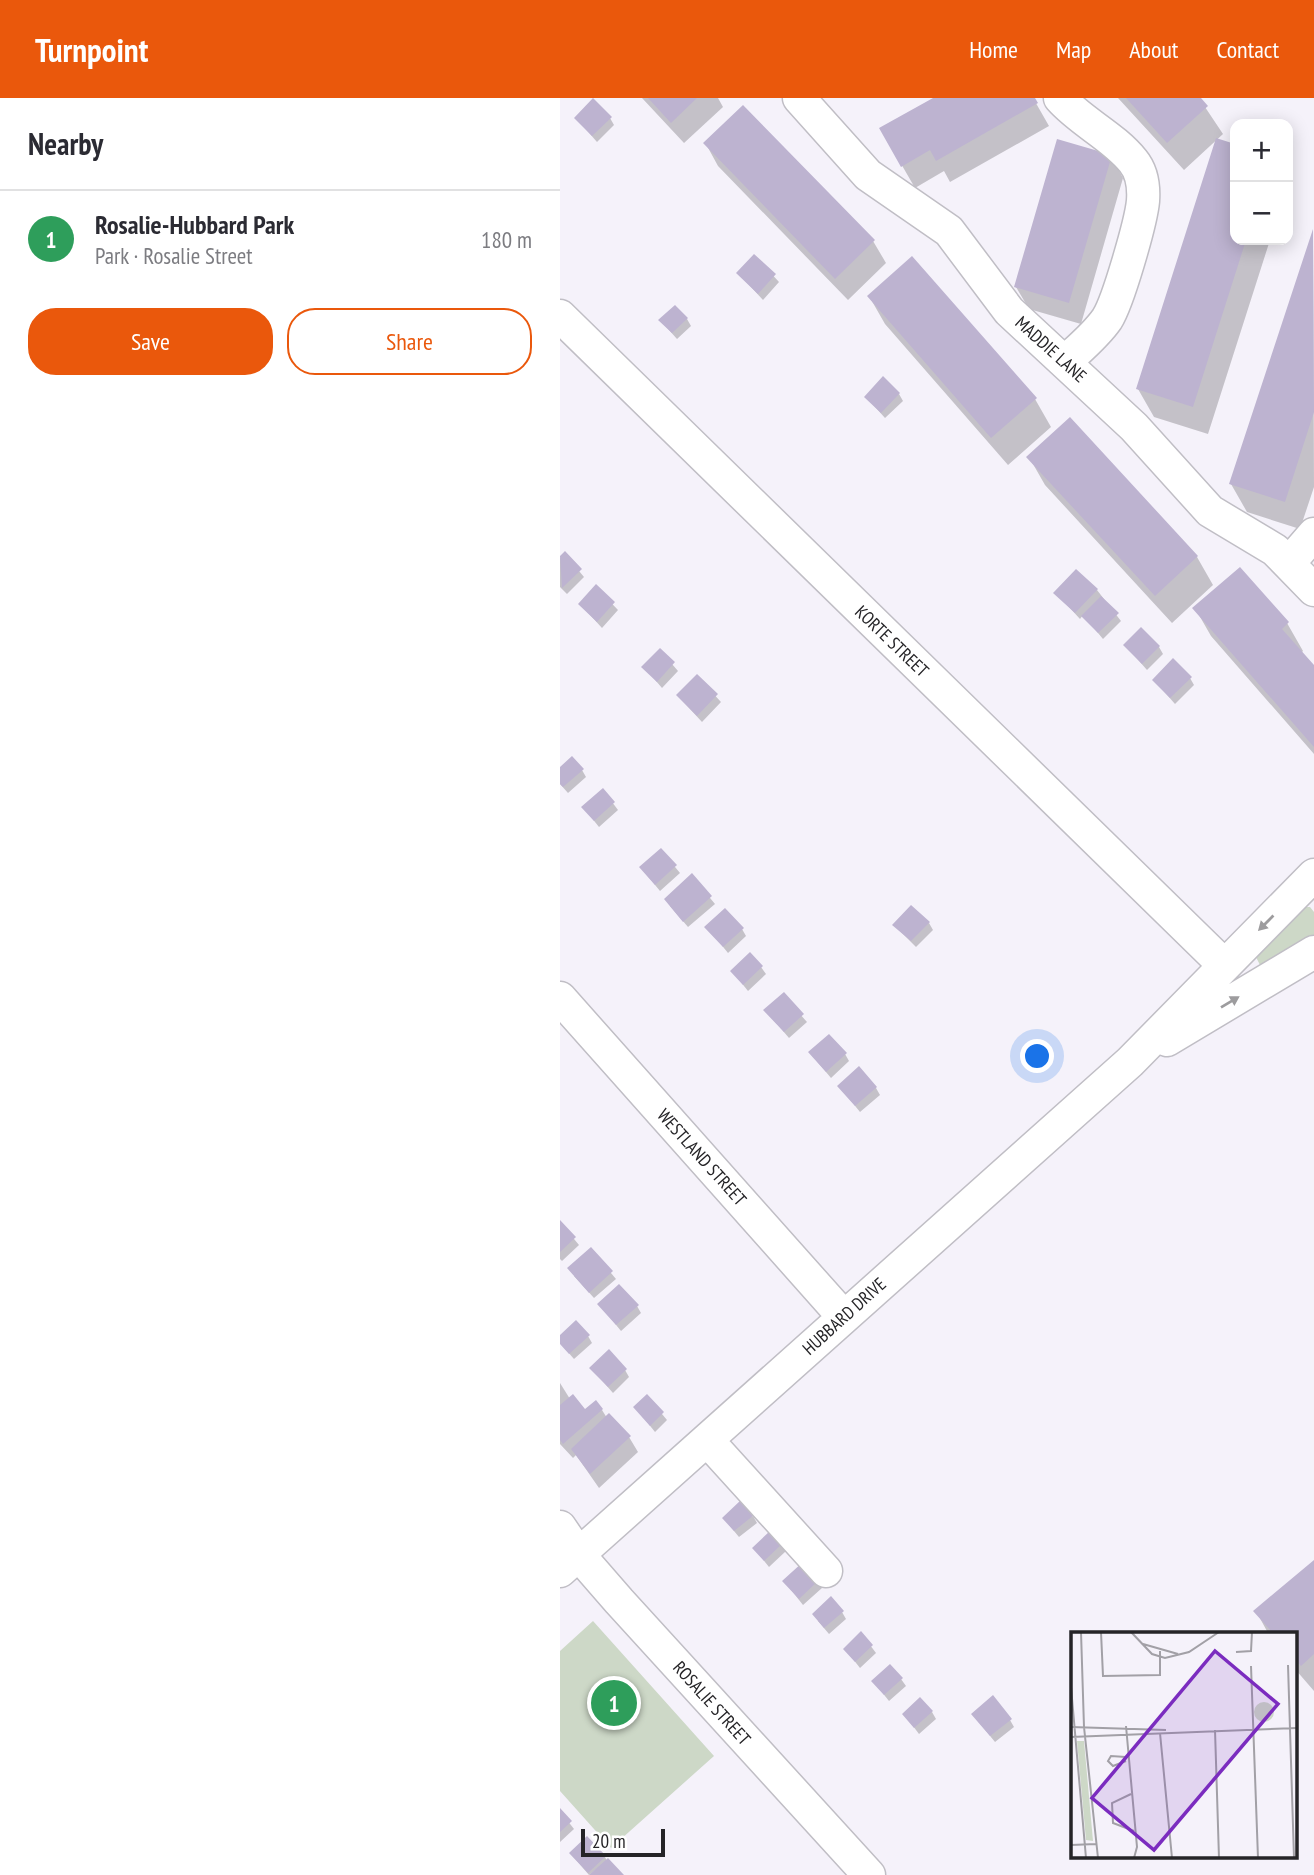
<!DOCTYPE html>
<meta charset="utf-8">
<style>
:root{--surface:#fff;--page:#f2f2f3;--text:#2b2b33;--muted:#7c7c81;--line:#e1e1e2;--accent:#ea580c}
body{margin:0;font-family:"PT Sans Narrow",sans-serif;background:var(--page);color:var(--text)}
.controls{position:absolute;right:21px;top:21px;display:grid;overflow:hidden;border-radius:14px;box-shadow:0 4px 18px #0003}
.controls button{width:63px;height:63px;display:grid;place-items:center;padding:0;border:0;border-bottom:2px solid var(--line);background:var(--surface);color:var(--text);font:35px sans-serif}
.scale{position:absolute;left:21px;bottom:18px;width:84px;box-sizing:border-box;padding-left:7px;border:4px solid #252427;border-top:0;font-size:19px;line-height:24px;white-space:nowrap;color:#252427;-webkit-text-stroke:5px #fff;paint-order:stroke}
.you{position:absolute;left:478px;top:959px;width:24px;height:24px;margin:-18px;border:5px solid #fff;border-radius:50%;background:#1a73e8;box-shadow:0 0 0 10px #1a73e833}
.badge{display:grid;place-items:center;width:46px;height:46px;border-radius:50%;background:var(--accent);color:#fff;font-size:23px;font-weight:700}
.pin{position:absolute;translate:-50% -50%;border:4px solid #fff;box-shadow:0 2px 7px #0006}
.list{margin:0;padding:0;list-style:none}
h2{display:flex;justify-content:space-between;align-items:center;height:91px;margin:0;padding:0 28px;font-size:30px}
h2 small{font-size:23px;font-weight:400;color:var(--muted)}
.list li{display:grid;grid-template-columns:46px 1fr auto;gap:21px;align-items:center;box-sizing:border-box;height:98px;padding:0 28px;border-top:2px solid var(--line)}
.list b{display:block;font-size:26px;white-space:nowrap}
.list p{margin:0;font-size:23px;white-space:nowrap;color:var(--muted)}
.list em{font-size:23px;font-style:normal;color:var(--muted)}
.actions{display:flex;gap:14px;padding:21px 28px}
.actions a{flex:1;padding:16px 0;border:2px solid var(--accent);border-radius:28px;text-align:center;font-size:24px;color:var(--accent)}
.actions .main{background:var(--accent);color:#fff}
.map{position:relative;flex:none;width:754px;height:1777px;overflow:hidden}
header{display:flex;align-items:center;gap:42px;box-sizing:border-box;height:98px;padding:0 35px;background:var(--accent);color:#fff}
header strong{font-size:33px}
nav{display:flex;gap:38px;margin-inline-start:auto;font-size:24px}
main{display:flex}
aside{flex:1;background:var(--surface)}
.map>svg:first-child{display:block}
</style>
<header>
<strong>Turnpoint</strong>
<nav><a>Home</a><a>Map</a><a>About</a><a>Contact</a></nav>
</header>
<main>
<aside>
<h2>Nearby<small></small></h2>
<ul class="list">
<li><span class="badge" style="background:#2e9e5b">1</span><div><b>Rosalie-Hubbard Park</b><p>Park · Rosalie Street</p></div><em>180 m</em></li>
</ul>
<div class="actions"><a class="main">Save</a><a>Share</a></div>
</aside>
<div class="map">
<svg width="754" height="1777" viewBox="0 0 754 1777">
<rect width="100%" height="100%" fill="#f5f2fa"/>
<path fill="#cdd8c7" d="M745,809H750L754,814V847L702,871L695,857L700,850Z
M33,1523L154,1658L51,1750L0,1693V1553Z"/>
<path fill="#0003" d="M82,0H158L163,9L124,45Z
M376,0H473L489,28L390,84L384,73L355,90L321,31Z
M558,0H639L663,36L624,72Z
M16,20H50L54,27L37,44Z
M657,42L675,48V142H710L648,336L594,319L578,291Z
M146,46L313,143L326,165L288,202L158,68Z
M551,58L563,80L521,226L469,211L456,189Z
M753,137L754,389L740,431L687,414L671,386Z
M195,158L219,184L203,202L178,175Z
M309,198L475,301L491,329L448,367L325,226Z
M127,221L131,228L117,241L100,222Z
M339,296L343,303L325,320L306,299Z
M469,359L637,459L653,487L612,525L485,387Z
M5,456L24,479L7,496L0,489V460Z
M36,489L58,512L42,530L20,506Z
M537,492L561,523L543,541L523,517L520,521L496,495Z
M635,510L727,525L743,553L741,555L754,570V656L651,538Z
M565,547L599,549L603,556L587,572Z
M100,552L118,573L102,590L84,569Z
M137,578L161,604L142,624L118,598Z
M630,580L634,587L615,606L594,582Z
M0,671L22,672L26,679L8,695L0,686Z
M43,692L58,712L39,729L23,709Z
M101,752L120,775L100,793L81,770Z
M132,778L155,806L128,829L110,808Z
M369,825L373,832L356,849L334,827Z
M147,829L182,831L186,838L168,855Z
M201,869L206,876L188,893L172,873Z
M223,897L247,924L229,940L205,912Z
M250,955L285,956L289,963L271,980Z
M279,988L316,990L320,997L300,1014Z
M0,1124L19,1147L2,1163L0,1161Z
M31,1151L56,1181L34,1200L14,1178Z
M39,1206L77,1208L81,1215L61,1233Z
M28,1238L32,1245L14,1261L0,1245V1239Z
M31,1270L65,1272L69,1279L53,1295Z
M0,1285L10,1301L25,1313L42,1312L47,1320L69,1339L78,1354L39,1390L16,1357L13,1360L0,1346Z
M87,1298L107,1322L95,1334L75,1309Z
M193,1418L197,1425L179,1439L169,1427Z
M222,1446L226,1453L209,1469L194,1450Z
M754,1464V1593L735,1571V1535H708L696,1513Z
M224,1483H258L262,1490L243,1507Z
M282,1514L286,1521L269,1536L258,1523Z
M301,1535L316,1555L300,1570L285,1551Z
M341,1581L346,1588L329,1603L313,1583Z
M372,1614L376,1621L359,1636L344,1616Z
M413,1617L450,1622L454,1629L435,1644Z
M0,1713L14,1731L0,1744Z
M11,1756L45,1759L47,1763L29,1777Z"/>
<path fill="#bdb3d0" d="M33,0L52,19L32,38L14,20Z
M88,0H137L111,25Z
M373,0H475L478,5L376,63L370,52L341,69L319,30Z
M566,0H641L648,8L607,45Z
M183,7L315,142L275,181L143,45Z
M656,40L675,46V142H686L633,309L576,291Z
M497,41L552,57L509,205L454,189Z
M753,131L754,314L725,404L669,386Z
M194,156L216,176L198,196L176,175Z
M352,158L477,300L431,340L307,198Z
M115,207L128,220L112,235L98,222Z
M323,278L340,295L321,315L304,299Z
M510,319L638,458L595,498L466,359Z
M5,453L22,471L2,490L0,458Z
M680,469L729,524L722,531L754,567V649L632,510Z
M516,471L538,491L515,515L493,495Z
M36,486L55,504L37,524L18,506Z
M541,498L559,515L538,535L521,518Z
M581,529L600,548L582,566L563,547Z
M100,550L115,564L97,584L81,569Z
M613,560L632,579L610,600L592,582Z
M137,576L158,596L137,618L116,597Z
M12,658L24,671L3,689L0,686V669Z
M43,690L55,704L34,723L21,709Z
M101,750L117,767L95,787L79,769Z
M132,775L152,798L123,824L104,801Z
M351,807L370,824L351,843L332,827Z
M165,810L184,830L163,849L144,829Z
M190,854L203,868L183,887L170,873Z
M224,894L244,916L224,934L203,912Z
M269,936L287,955L266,974L248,954Z
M299,968L317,989L295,1008L277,988Z
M0,1122L16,1139L0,1154Z
M31,1149L53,1173L29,1195L7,1170Z
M59,1186L79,1207L56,1227L37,1206Z
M16,1222L30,1237L9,1256L0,1246V1237Z
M49,1251L67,1271L48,1289L29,1270Z
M13,1296L25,1311L36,1302L43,1311L3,1346L0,1342V1307Z
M87,1296L104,1314L90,1328L73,1309Z
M49,1315L71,1338L30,1376L11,1351Z
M181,1402L194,1417L174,1433L162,1420Z
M211,1432L223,1445L204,1463L192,1450Z
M754,1462V1556L741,1568L735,1561V1535H713L693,1513Z
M243,1464L259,1482L239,1501L222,1483Z
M271,1498L284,1513L264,1530L252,1516Z
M301,1533L313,1547L295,1564L283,1551Z
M330,1566L343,1580L324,1597L311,1583Z
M433,1597L452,1621L430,1638L411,1616Z
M360,1599L373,1613L354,1630L342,1616Z
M0,1710L12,1723L0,1734Z
M27,1738L46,1758L28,1775L9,1755Z
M48,1760L64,1777H29Z"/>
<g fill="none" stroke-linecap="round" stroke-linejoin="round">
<g stroke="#c0bec5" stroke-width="35">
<path id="minor" d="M239,0L308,77L389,133L449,213L574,329L650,413L715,452L754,492
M500,0C521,24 553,38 573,63C582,74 584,89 583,103C581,124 558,204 547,221C536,237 520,250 506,263
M0,218L664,867
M729,465L754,436
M0,900L283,1218
M607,942L754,854
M147,1342L266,1473
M0,1429L19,1457L59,1503L309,1777
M0,1473L570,964L754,777"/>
</g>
<use href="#minor" stroke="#fff" stroke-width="32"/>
</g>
<defs><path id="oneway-solid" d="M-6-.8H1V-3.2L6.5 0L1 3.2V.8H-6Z" transform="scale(1.75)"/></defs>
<g fill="#9d9c9e">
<use href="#oneway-solid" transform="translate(706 825) rotate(135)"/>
<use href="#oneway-solid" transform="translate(670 904) rotate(-31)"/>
</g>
<g text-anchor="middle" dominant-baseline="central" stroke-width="6" stroke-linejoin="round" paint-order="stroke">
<g font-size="18" fill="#252427" stroke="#fff">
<text transform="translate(491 251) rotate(42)">MADDIE LANE</text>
<text transform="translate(332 543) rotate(44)">KORTE STREET</text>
<text transform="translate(142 1059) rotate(48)">WESTLAND STREET</text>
<text transform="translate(284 1218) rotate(-42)">HUBBARD DRIVE</text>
<text transform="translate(152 1605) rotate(48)">ROSALIE STREET</text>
</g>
</g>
<g transform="translate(511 1534)">
<rect width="226" height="226" fill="#f5f2fa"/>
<path d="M183 80a10 10 0 1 1 20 0a10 10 0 1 1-20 0ZM6,109H13L22,209L15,208Z" fill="#cdd8c7"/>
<path fill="none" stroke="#a2a0a6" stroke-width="2" d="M10,0L13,95L27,226M30,0L32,44L89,43V19M60,0L81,22L94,26L118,20L148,0M72,12L107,22M165,20L180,19L181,0M217,33L223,226M180,34L187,226M0,55L15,226M55,94L66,215L63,226M0,95L95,98M144,98L148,226M89,101L101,226M0,105L226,96M55,125L40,124L37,129L42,134L55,129M60,162L41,171L42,191L63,199M0,213L25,212"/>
<path fill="#7b2cbf" fill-opacity="0.15" stroke="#7b2cbf" stroke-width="3.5" d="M144,19L207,72L83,218L21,166Z"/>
<rect width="226" height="226" fill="none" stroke="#252427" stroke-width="3.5"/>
</g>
</svg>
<div class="controls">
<button>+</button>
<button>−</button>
</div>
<div class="scale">20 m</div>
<div class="you"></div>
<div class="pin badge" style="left:54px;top:1605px;background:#2e9e5b">1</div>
</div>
</main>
